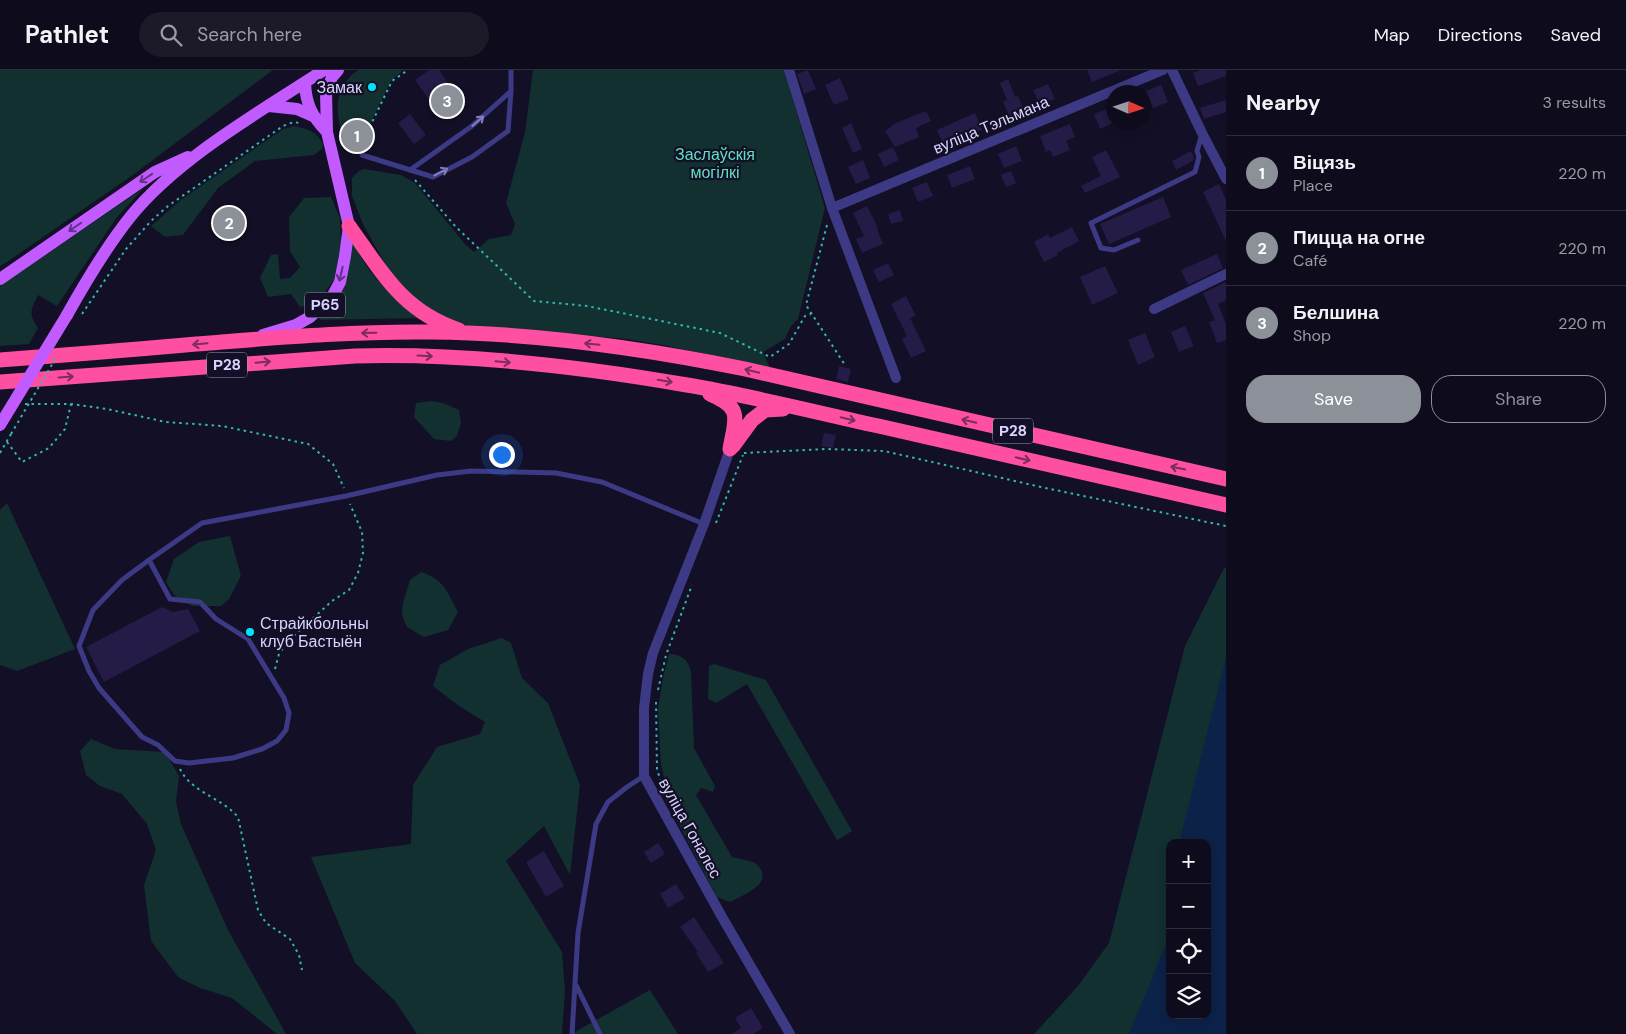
<!DOCTYPE html>
<meta charset="utf-8">
<style>
:root{--surface:#0e0b1c;--page:#1c1929;--text:#f1f3f6;--muted:#9b9ba3;--line:#2e2b3b;--accent:#8c9099}
body{margin:0;font-family:"DM Sans",sans-serif;background:var(--page);color:var(--text)}
.controls{position:absolute;right:15px;bottom:15px;display:grid;overflow:hidden;border-radius:10px;box-shadow:0 2px 12px #0003}
.controls button{width:45px;height:45px;display:grid;place-items:center;padding:0;border:0;border-bottom:1px solid var(--line);background:var(--surface);color:var(--text);font:25px sans-serif}
.compass{position:absolute;left:1106px;top:15px;width:45px;height:45px;border-radius:50%;background:var(--surface);box-shadow:0 2px 12px #0003;rotate:93deg}
.you{position:absolute;left:501px;top:384px;width:18px;height:18px;margin:-12px;border:4px solid #fff;border-radius:50%;background:#1a73e8;box-shadow:0 0 0 8px #1a73e833}
.badge{display:grid;place-items:center;width:32px;height:32px;border-radius:50%;background:var(--accent);color:#fff;font-size:16px;font-weight:700}
.pin{position:absolute;translate:-50% -50%;border:2px solid #fff;box-shadow:0 1px 5px #0006}
.list{margin:0;padding:0;list-style:none}
h2{display:flex;justify-content:space-between;align-items:center;height:65px;margin:0;padding:0 20px;font-size:21px}
h2 small{font-size:16px;font-weight:400;color:var(--muted)}
.list li{display:grid;grid-template-columns:32px 1fr auto;gap:15px;align-items:center;box-sizing:border-box;height:75px;padding:0 20px;border-top:1px solid var(--line)}
.list b{display:block;font-size:19px;white-space:nowrap}
.list p{margin:0;font-size:16px;white-space:nowrap;color:var(--muted)}
.list em{font-size:16px;font-style:normal;color:var(--muted)}
.actions{display:flex;gap:10px;padding:15px 20px}
.actions a{flex:1;padding:11px 0;border:1px solid var(--accent);border-radius:20px;text-align:center;font-size:18px;color:var(--accent)}
.actions .main{background:var(--accent);color:#fff}
.icon{flex:none;width:28px;height:28px;fill:none;stroke:currentColor;stroke-width:2;stroke-linecap:round;stroke-linejoin:round}
.map{position:relative;flex:none;width:1226px;height:964px;overflow:hidden}
header{display:flex;align-items:center;gap:30px;box-sizing:border-box;height:70px;padding:0 25px;background:var(--surface);border-bottom:1px solid var(--line)}
header strong{font-size:24px}
nav{display:flex;gap:28px;margin-inline-start:auto;font-size:18px}
.search{width:350px;height:45px;background:var(--page);display:flex;align-items:center;gap:12px;box-sizing:border-box;padding:0 18px;border-radius:28px;color:var(--muted);font-size:19px}
main{display:flex}
aside{flex:1;background:var(--surface)}
.map>svg:first-child{display:block}
</style>
<header>
<strong>Pathlet</strong>
<div class="search"><svg class="icon" aria-label="search" viewBox="0 0 24 24"><circle cx="10" cy="10" r="6"/><path d="M15 15l6 6"/></svg>Search here</div>
<nav><a>Map</a><a>Directions</a><a>Saved</a></nav>
</header>
<main>
<div class="map">
<svg width="1226" height="964" viewBox="0 0 1226 964">
<rect width="100%" height="100%" fill="#130f26"/>
<path fill="#12302f" fill-rule="evenodd" d="M0,0H273L130,107L7,192L0,196Z
M358,0H403L391,11L365,64L360,55C347,52 350,61 341,63C336,36 334,18 358,0Z
M533,0H784L825,138L798,249L791,256L785,269L763,282L770,298L668,276L627,269L460,255L421,237L389,201L363,154L352,126V108L359,101L364,99L401,105L415,113L465,174L474,182L489,169L511,165L515,154L506,133L525,62Z
M294,56C307,59 317,61 323,74L322,79L314,85L255,91L218,118L183,165L165,167L151,156L182,129L283,59Z
M144,118L117,147L57,236L38,225C31,239 28,244 38,258L29,274L0,276V216Z
M331,127L340,148L341,174L334,210L317,233L300,237L291,224L268,227L260,208L271,185L278,184L280,209L290,208L300,197L290,181L289,147L304,128Z
M352,171C372,210 389,224 424,248L320,250L319,247L334,233Z
M432,331L443,333L459,340L461,353L457,366L451,371L434,369L414,347L416,333Z
M7,433L75,579L17,601L0,595V440Z
M230,466L241,506L229,529L221,536H192L174,525L166,512L174,489L199,472Z
M1224,498H1226V964H1034L1078,916L1109,873L1185,576ZM1170,773H1207V945H1170Z
M421,502C444,510 447,521 458,542L448,560L424,567L407,557L402,545L403,533L410,510Z
M502,568L511,573L522,608L548,633L580,715L570,805L544,756L506,791L562,882L565,921L562,964H417L395,931L355,893L311,787L411,774L413,715L437,677L480,664L485,652L459,636L433,616L440,595L468,579Z
M669,584C682,584 688,590 691,602L694,678L715,716L713,722L701,718L696,725L732,787C739,789 749,790 755,793C758,795 761,799 762,802C767,817 740,826 730,832L717,827L665,728L668,725L661,694L658,639L663,608Z
M714,594L766,610L852,761L837,770L747,614L716,633L708,629L709,596Z
M91,669L115,679L165,682L179,706L176,732L181,754L228,860L286,964H277L232,928L200,918L178,907L151,871L144,815L156,780L147,754L122,724L100,716L86,705L80,681Z
M650,920L678,964H571Z"/>
<path fill="#0c2248" d="M1226,588V964H1129L1170,864V945H1207V773H1179Z"/>
<path fill="#241b47" d="M429,0H439L456,24L435,38L415,10Z
M808,0L816,19L804,24L797,4Z
M1087,0H1121L1092,12Z
M1201,0H1226V6L1198,16L1193,3Z
M840,8L849,29L834,35L825,15Z
M1008,9L1015,27L1018,26L1024,41L1010,48L1003,32L1007,30L1000,13Z
M1048,14L1055,29L1040,35L1033,20Z
M1161,15L1168,32L1153,38L1146,21Z
M1226,30V42L1204,49L1200,38Z
M1109,38L1115,52L1100,59L1094,44Z
M926,41L931,51L916,58L919,67L895,77L885,61L896,53Z
M975,43L982,60L968,66L967,64L943,74L937,60Z
M410,44L426,65L414,74L398,53Z
M851,53L862,79L853,83L842,58Z
M1070,54L1075,67L1066,71L1070,80L1053,87L1050,80L1046,82L1040,66Z
M1016,76L1022,91L1004,98L998,84Z
M893,77L899,90L884,97L878,84Z
M1106,80L1120,107L1085,123L1081,116L1101,106L1092,87Z
M1191,81L1194,87L1193,91L1176,100L1172,91Z
M863,90L870,108L856,114L848,97Z
M970,96L975,109L952,118L947,105Z
M1011,101L1016,113L1006,117L1001,105Z
M927,112L933,126L918,132L912,118Z
M1219,114L1226,130V171L1203,122Z
M1163,127L1171,147L1109,174L1100,154Z
M867,136L878,158L877,159L883,174L862,183L856,169L864,166L853,143Z
M900,140L903,151L891,154L888,144Z
M239,144L241,162L222,164L220,145Z
M1072,157L1079,171L1057,183L1058,185L1044,192L1034,172L1048,164L1050,168Z
M1217,184L1223,198L1188,215L1181,200Z
M888,193L894,205L879,212L873,200Z
M1105,196L1118,223L1092,235L1080,207Z
M1226,212V230L1218,234L1226,254V270L1217,273L1209,252L1215,250L1203,223Z
M906,226L916,246L910,248L926,281L911,288L902,269L907,266L891,234Z
M1185,256L1194,276L1179,282L1171,262Z
M1145,263L1155,287L1138,295L1128,270Z
M839,296L851,299L848,312L836,309Z
M824,363L836,365L833,378L821,376Z
M162,537L173,542L188,539L200,561L104,612L86,577Z
M658,773L665,784L651,793L644,782Z
M544,781L564,816L546,827L526,792Z
M676,814L685,828L668,838L660,824Z
M694,847L724,893L708,902L696,883L698,882L680,857Z
M751,938L763,958L753,964H731L741,958L735,948Z"/>
<g fill="none" stroke-linecap="round" stroke-linejoin="round">
<path stroke="#2fb8b0" stroke-width="2" stroke-dasharray="2.5 4" stroke-linecap="butt" d="M339,66L344,67C347,59 351,57 359,58L364,69L359,77
M364,69L392,11L408,0
M415,110L456,157L534,231L587,236L720,263L770,287L789,274L805,246L811,244
M827,155L806,235L845,295
M82,244L126,179L151,151L168,136L283,56L294,52L299,53
M25,334H71L107,339L166,352L222,356L308,374L333,394L344,418
M7,372L22,392L49,378L65,359L71,334
M0,383L11,364
M744,383L826,379L884,381L1041,417L1226,456
M716,453L743,385
M275,599L279,584L288,571L332,531L349,520L358,503L363,483L362,462L350,434
M658,620L666,585L692,515
M656,632L657,700L663,716
M180,699C191,722 222,728 238,747L258,840L266,853L290,869L299,885L302,900"/>
<path stroke="#3d3a85" stroke-width="5" d="M362,85L433,107L472,87L508,61L511,21V0
M410,100L472,56L511,21
M1138,170L1114,180L1101,178L1091,153L1195,102L1199,87L1197,81L1202,64
M149,490L122,510L93,540L79,576L89,601L99,618L142,667L158,675L175,691L189,693L233,688L262,679L277,671L286,660L289,643L284,628L248,569L216,549L200,532L170,529L149,490L202,453L346,426L437,405L471,401L556,403L602,412L704,454
M576,915L600,964
M572,964L578,863L596,754L608,732L627,717L644,706"/>
<path stroke="#3d3a85" stroke-width="10" d="M789,0L832,138L896,308
M1172,0L1202,63L1226,109
M832,138L1163,0
M1154,239L1226,204
M730,379L704,454L653,583L648,604L644,638V706L722,847L790,964"/>
<path stroke="#c25bff" stroke-width="12" d="M305,13C306,35 312,46 327,62
M269,36L297,39L313,46
M0,209L155,102L188,87
M67,245C86,211 106,177 131,146C178,88 261,41 324,0
M263,265L296,255L310,247L332,227L340,212L345,186L349,156L327,62L326,23L332,7L338,0"/>
<path stroke="#ff4fa3" stroke-width="15" d="M349,156C382,202 402,241 459,260
M0,290C65,285 131,280 196,274C274,268 352,261 430,262C536,263 642,278 745,299L1226,409
M0,312L355,286C466,283 578,296 687,315C753,326 818,343 883,357C997,383 1112,409 1226,435
M710,324C744,338 735,349 730,379
M733,376L752,350L765,340L783,339"/>
<path stroke="#2fb8b0" stroke-width="2" stroke-dasharray="2.5 4" stroke-linecap="butt" d="M11,364L57,286"/>
<path stroke="#c25bff" stroke-width="12" d="M0,355L67,245"/>
</g>
<defs><path id="oneway-shaft" d="M-6 0H5M1.5-3L5.5 0L1.5 3" fill="none" stroke-width="1.6" stroke-linecap="round" stroke-linejoin="round" transform="scale(1.25)"/></defs>
<g stroke="#837fbc">
<use href="#oneway-shaft" transform="translate(478 51) rotate(-41)"/>
<use href="#oneway-shaft" transform="translate(441 102) rotate(-28)"/>
</g>
<g stroke="#623188">
<use href="#oneway-shaft" transform="translate(146 108) rotate(146)"/>
<use href="#oneway-shaft" transform="translate(75 157) rotate(145)"/>
<use href="#oneway-shaft" transform="translate(341 204) rotate(103)"/>
</g>
<g stroke="#7d2c5e">
<use href="#oneway-shaft" transform="translate(369 263) rotate(179)"/>
<use href="#oneway-shaft" transform="translate(200 274) rotate(175)"/>
<use href="#oneway-shaft" transform="translate(592 274) rotate(-175)"/>
<use href="#oneway-shaft" transform="translate(425 286) rotate(3)"/>
<use href="#oneway-shaft" transform="translate(263 292) rotate(-5)"/>
<use href="#oneway-shaft" transform="translate(503 292) rotate(5)"/>
<use href="#oneway-shaft" transform="translate(752 301) rotate(-167)"/>
<use href="#oneway-shaft" transform="translate(66 307) rotate(-4)"/>
<use href="#oneway-shaft" transform="translate(665 311) rotate(9)"/>
<use href="#oneway-shaft" transform="translate(848 349) rotate(13)"/>
<use href="#oneway-shaft" transform="translate(969 351) rotate(-167)"/>
<use href="#oneway-shaft" transform="translate(1023 389) rotate(13)"/>
<use href="#oneway-shaft" transform="translate(1178 398) rotate(-168)"/>
</g>
<g fill="#00e5ff" stroke="#130f26" stroke-width="2">
<circle cx="372" cy="17" r="5"/>
<circle cx="250" cy="562" r="5"/>
</g>
<g text-anchor="middle" dominant-baseline="central" stroke-width="4.5" stroke-linejoin="round" paint-order="stroke">
<g fill="#130f26" stroke="#9e99be" stroke-width="1">
<rect x="305" y="222.5" width="40" height="25" rx="4"/>
<rect x="207" y="282.5" width="40" height="25" rx="4"/>
<rect x="993" y="348.5" width="40" height="25" rx="4"/>
</g>
<g font-size="15" font-weight="bold" fill="#d9d4ff">
<text x="325" y="235">Р65</text>
<text x="227" y="295">Р28</text>
<text x="1013" y="361">Р28</text>
</g>
<g font-size="16" fill="#d9d4ff" stroke="#130f26" text-anchor="end">
<text x="362" y="17">Замак</text>
<text x="260" y="553" text-anchor="start">Страйкбольны<tspan x="260" dy="18">клуб Бастыён</tspan></text>
</g>
<g font-size="16" fill="#d9d4ff" stroke="#130f26">
<text transform="translate(991 55) rotate(-23)">вуліца Тэльмана</text>
<text transform="translate(690 758) rotate(61)">вуліца Гоналес</text>
</g>
<g font-size="16" fill="#5fe0c0" stroke="#130f26">
<text x="715" y="84">Заслаўскія<tspan x="715" dy="18">могілкі</tspan></text>
</g>
</g>
</svg>
<div class="controls">
<button>+</button>
<button>−</button>
<button><svg class="icon" aria-label="locate" viewBox="0 0 24 24"><circle cx="12" cy="12" r="6"/><path d="M12 2v4M12 18v4M2 12h4M18 12h4"/></svg></button>
<button><svg class="icon" aria-label="layers" viewBox="0 0 24 24"><path d="M12 4l9 5-9 5-9-5zM3 14l9 5 9-5"/></svg></button>
</div>
<svg class="compass" viewBox="-18 -18 36 36"><path d="M0-13l5 13h-10z" fill="#e53935"/><path d="M0 13l5-13h-10z" fill="#9b9ba3"/></svg>
<div class="you"></div>
<div class="pin badge" style="left:357px;top:66px">1</div>
<div class="pin badge" style="left:229px;top:153px">2</div>
<div class="pin badge" style="left:447px;top:31px">3</div>
</div>
<aside>
<h2>Nearby<small>3 results</small></h2>
<ul class="list">
<li><span class="badge">1</span><div><b>Віцязь</b><p>Place</p></div><em>220 m</em></li>
<li><span class="badge">2</span><div><b>Пицца на огне</b><p>Café</p></div><em>220 m</em></li>
<li><span class="badge">3</span><div><b>Белшина</b><p>Shop</p></div><em>220 m</em></li>
</ul>
<div class="actions"><a class="main">Save</a><a>Share</a></div>
</aside>
</main>
